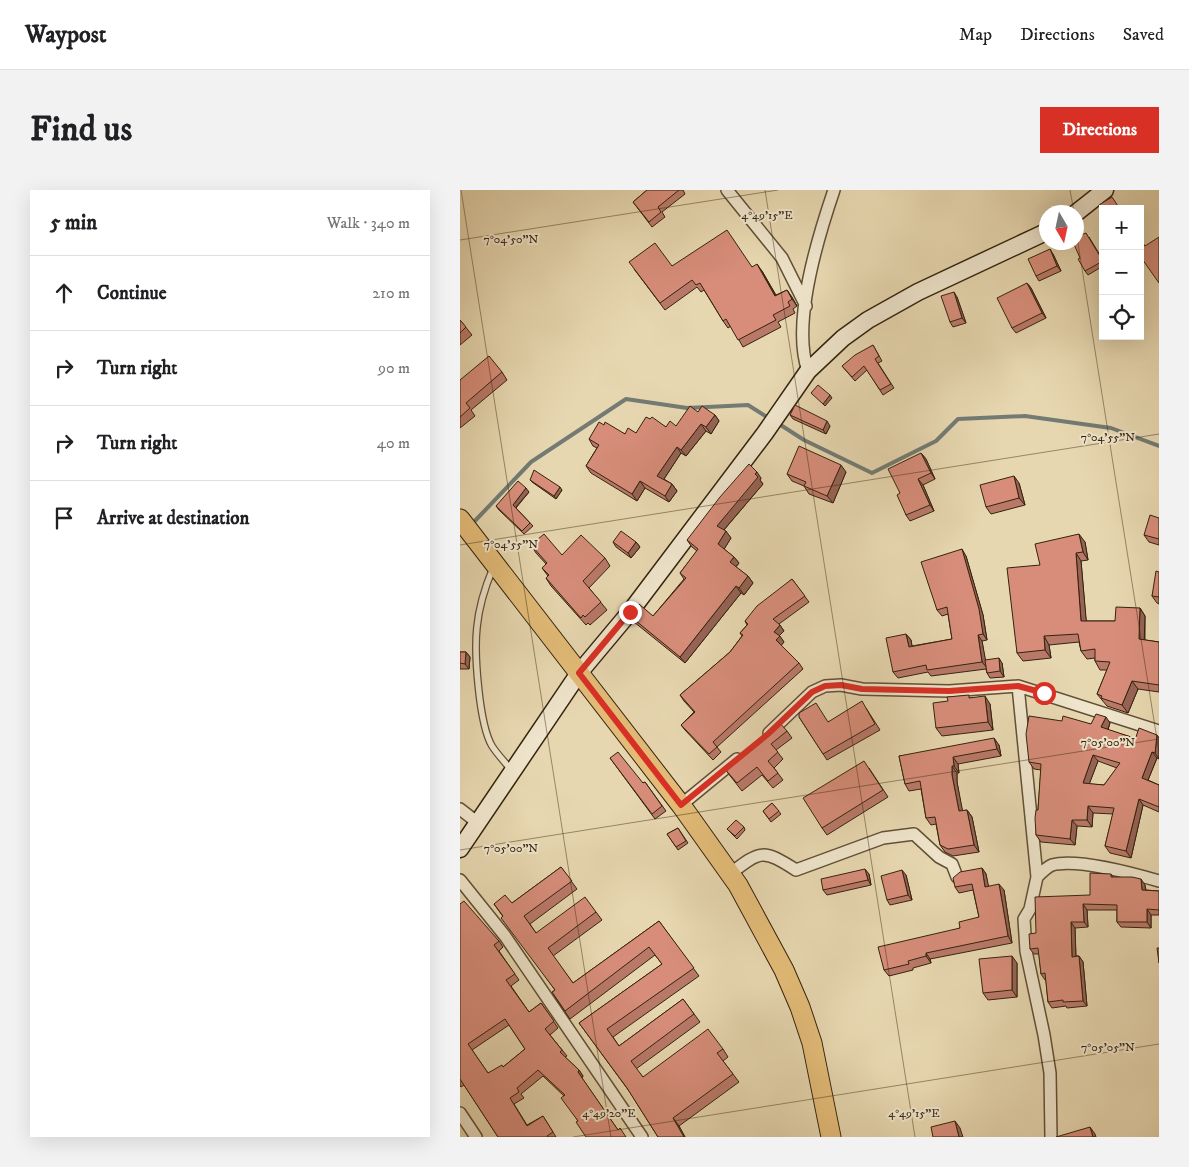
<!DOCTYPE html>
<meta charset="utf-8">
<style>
:root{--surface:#fff;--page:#f2f2f2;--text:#202124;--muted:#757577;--line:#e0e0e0;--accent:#d93025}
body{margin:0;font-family:"IM FELL DW Pica",serif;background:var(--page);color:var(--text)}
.controls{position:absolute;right:15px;top:15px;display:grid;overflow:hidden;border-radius:0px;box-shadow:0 5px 20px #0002}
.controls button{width:45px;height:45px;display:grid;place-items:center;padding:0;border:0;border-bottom:1px solid var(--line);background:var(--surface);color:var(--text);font:25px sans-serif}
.compass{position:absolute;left:579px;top:15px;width:45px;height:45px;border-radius:50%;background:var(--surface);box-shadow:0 5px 20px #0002;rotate:171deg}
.stop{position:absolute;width:15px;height:15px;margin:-11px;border:4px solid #d93025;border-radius:50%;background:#fff}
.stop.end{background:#d93025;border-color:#fff;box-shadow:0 1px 5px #0008}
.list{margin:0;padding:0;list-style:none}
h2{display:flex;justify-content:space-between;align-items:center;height:65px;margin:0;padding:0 20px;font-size:21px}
h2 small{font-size:16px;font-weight:400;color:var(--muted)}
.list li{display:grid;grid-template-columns:32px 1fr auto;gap:15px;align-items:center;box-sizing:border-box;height:75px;padding:0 20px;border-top:1px solid var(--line)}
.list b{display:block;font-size:19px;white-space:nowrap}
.list em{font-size:16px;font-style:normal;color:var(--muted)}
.icon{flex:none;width:28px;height:28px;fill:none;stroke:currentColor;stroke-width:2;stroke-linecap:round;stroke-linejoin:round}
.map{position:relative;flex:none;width:699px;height:947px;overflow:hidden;border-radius:0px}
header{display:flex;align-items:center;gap:30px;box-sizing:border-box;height:70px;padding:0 25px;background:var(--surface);border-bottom:1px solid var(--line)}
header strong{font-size:24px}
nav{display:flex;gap:28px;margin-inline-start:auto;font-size:18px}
.intro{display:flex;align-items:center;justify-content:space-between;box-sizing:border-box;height:120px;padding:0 30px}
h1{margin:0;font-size:35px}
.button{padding:12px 22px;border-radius:0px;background:var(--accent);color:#fff;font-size:18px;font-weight:700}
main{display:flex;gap:30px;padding:0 30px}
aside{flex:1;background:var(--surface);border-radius:0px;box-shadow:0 5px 20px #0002}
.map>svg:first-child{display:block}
</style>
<header>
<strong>Waypost</strong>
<nav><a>Map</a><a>Directions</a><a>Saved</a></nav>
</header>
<div class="intro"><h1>Find us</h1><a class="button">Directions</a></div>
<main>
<aside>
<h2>5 min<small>Walk · 340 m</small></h2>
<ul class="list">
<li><svg class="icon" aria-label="ahead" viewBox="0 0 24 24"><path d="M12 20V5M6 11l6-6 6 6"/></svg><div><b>Continue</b></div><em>210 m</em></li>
<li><svg class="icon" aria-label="right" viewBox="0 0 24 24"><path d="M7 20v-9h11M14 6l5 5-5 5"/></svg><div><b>Turn right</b></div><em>90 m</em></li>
<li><svg class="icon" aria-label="right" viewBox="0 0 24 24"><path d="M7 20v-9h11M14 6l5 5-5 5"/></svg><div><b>Turn right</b></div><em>40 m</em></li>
<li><svg class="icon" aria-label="arrive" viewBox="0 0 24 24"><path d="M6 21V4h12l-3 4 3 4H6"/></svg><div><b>Arrive at destination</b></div></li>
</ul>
</aside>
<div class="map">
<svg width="699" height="947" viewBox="0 0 699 947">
<rect width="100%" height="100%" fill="#e7d7b0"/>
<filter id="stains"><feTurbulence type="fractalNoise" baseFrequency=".004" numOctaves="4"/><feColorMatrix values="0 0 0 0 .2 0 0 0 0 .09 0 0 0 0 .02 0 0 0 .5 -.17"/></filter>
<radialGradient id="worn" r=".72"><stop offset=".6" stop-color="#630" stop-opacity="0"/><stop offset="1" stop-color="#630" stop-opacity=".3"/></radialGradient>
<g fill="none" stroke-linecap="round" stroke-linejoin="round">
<path stroke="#737b74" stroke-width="4" d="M316,232L344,250L412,283L476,251L498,229L565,226L651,238L699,256
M12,334L71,272L166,209L227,218L288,215L310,229"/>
<g stroke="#615036" stroke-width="8">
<path id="lane" d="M33,378C25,397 19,416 17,437C14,463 19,534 32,556C37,564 45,572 51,580"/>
</g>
<g stroke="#615036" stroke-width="14">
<path id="street" d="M267,0L322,68L346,116
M348,181C331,133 358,47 374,0
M558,496L577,687L570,719L564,729L566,761L584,845L590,883L591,947
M309,543L352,502L365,496L381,495L402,499L489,501L558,496L699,541
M221,615L277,569
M0,619L18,633
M270,684C301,660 303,659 336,680L423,648L454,644L479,667L492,674L497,687
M577,687C581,683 587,677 592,675C616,668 675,684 699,691
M0,690L45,746L182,947
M0,923L16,947"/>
</g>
<g stroke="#34230e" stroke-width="19">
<path id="secondary" d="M616,23L645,0
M0,659L119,483L170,422L305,243L348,181L383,148L408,130L458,102L586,42"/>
</g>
<g stroke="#34230e" stroke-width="21">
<path id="primary" d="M0,329L221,615L278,695L324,780L340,817L352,853L371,947"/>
</g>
<use href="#lane" stroke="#efe5cc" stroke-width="5.5"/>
<use href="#street" stroke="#efe5cc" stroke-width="11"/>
<use href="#secondary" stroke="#efe5cc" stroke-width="16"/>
<use href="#primary" stroke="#e4bc78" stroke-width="19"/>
</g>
<path fill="#b97969" stroke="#34230e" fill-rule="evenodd" d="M187,0H223L225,4L202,22L205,27L192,37L173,12Z
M629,47L643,70V76L628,85L625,81Z
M593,64L601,81L579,91L576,86Z
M212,76L292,77L302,81L316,105L327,100L337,116L333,119L335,123L318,132L321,137L283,157L271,136L268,138L263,131L244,100L241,102L237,97L205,120L174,79Z
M567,93L571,98L586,128L556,143L552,138Z
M497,107L506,133L493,137L490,132Z
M0,130L12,145L0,155Z
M413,155L422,171L418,173L434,198L423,205L407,180L395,191L382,176Z
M42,182L47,190L11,220L15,226L0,238V190Z
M238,222L255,225L259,231L251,244L246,241L226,266L221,263L204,289L212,294L217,301L209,312L185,298L177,311L131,283L126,276L137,258L133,256L129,249L144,235L165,244L176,243L190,229L206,237L216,236Z
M330,225L370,236L366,244L333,229Z
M461,263L466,269L475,289L463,295L474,321L450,331L446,325L440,303Z
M386,282L373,313L349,304L344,296L332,291L327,284Z
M301,288L300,290L303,294L264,340L271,348L264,359L274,367L279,373L276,377L288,386L293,393L284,405L281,403L225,473L174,432L170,426H193L224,389L220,383L237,361L232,357L227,350Z
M70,290L102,300L96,309L72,292Z
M559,293L565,315L531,324L526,317Z
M69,302L56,318L73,336L64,344L39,320L36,316Z
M699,328V355L689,352L684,345Z
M153,352H176L180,357L171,368L156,357Z
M625,352L628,370L621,371L626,431H655L680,418L685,426V450L699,452V502L678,499L668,523L647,516L637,504L647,480H640L635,471V468L627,469L621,461L619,452L589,455L591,468L563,471L557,463L580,375Z
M71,355L102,365L145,368L150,376L129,398L147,420L130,435L128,433L126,435L91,396L86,388L88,386L82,378L86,374L76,363Z
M506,366L523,425L527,450L522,451L525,470L542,473L544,487L530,488L527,483L526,479L471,486L468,482L438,488L433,482L446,444L451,450L452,456L492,449L488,424L482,426L477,420Z
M699,382V414L697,413L692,406Z
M332,389L349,412L319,434L324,441L319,446L324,452L321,455L339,473L343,479L257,557L261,562L253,570L225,540L221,535L234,522L224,511L220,505L270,462L282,446L280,443L287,435L285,431Z
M0,462H6L10,467L9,479H0Z
M511,508L530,514L533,540L482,546L476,538L488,511Z
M406,518L420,540L367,570L339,527L368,532Z
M602,531L631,534L650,533L648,540L671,547L699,548V569L697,568L688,590L699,595V622L683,615L671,668L650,663L645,656L653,624L633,623L632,637L617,636L615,655L581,652L576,645L581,580L574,579L569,572ZM638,571L657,578L644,595L629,594Z
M327,541L332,548L316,560L323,569L314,578L323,590L313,598L302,585L282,601L264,578Z
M539,555L541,566L498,574L499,583H497V592L502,621L507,620L512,627L519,662L493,666L485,662L480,655L476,634L471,635L466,628L461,599L449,601L445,594L439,566Z
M150,568L183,593L185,592L206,621L195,629Z
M409,578L428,607L367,645L362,638Z
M312,613L321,624L311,632L303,621Z
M284,637L285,640L277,649L267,639Z
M218,638L228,653L218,660L207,644Z
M101,677L117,699L70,734L76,743L136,722L142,730L93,766L113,793L199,731L239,786L153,847L159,856L223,809L240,832L176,879L183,887L263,859L268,867L263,871L279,892L219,936L225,947H198L169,901L119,833L202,774L195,765L110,829L92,802L95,800L34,714L52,713Z
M522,678L526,684L528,696L544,700L552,753L470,769L471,773L453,778V780L429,786L424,780L519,727L513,700L499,703L495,697Z
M409,684L411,695L367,705L363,700Z
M651,684L653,687L685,695L686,700L699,701V725H691V738L661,737L657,732V720H627L628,737L615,738L616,766H619L623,772L627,816L607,818L606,816L592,818L588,812L586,790H585L581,784L579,764H574L570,759L576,743L630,705Z
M446,685L452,710L430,715L427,710Z
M0,714L39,751L43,757L39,761L59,790L51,796L69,822L81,813L98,838L90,845L107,866L105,867L119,880L123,886L122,888L158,940L166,947L118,931L104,906L83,886L61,904L64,908L54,914L67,935L83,926L96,947H38L4,895L1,897L0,896ZM49,835L65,859L43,877L28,883L12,860Z
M557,773V807L528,810L523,803Z"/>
<path fill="#966355" stroke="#34230e" d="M590,59L593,64L601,81L597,76Z
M297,74L302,81L320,113L315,106Z
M567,93L571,98L586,128L582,123Z
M327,100L332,107L337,116L332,109Z
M494,102L497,107L506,133L502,128Z
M370,205L372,208L365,216L363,214Z
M255,225L259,231L251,244L246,237Z
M367,231L370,236L366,244L363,240Z
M241,234L246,241L226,266L221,260Z
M217,257L221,263L202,292L197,286Z
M461,263L466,269L475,289L471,283Z
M381,275L386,282L373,313L367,306Z
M297,282L301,288L300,290L303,294L262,342L257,336Z
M554,286L559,293L565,315L559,308Z
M458,289L463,295L474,321L470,315Z
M180,291L185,298L177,311L172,304Z
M212,294L217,301L209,312L205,306Z
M100,297L102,300L96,309L94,306Z
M66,298L69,302L55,318L53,315Z
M266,341L271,348L263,361L258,354Z
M619,344L625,352L628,370L623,362Z
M176,352L180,357L171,368L168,363Z
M502,359L506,366L523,425L527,450L523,444Z
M616,363L621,371L627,439L621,431Z
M274,367L279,373L274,379L270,372Z
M288,386L293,393L284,405L279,398Z
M276,396L281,403L225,473L220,467Z
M680,418L685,426L684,457L679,449Z
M320,435L324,441L318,447L314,442Z
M446,444L451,450L453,463L449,457Z
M518,445L522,451L527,478L522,472Z
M320,446L324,452L321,456L316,450Z
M584,446L589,455L591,468L585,460Z
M6,462L10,467L9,479L5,474Z
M539,468L542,473L544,487L540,481Z
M672,491L678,499L668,523L662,515Z
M525,506L530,514L533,540L528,532Z
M646,527L650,533L646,544L641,537Z
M697,545L699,548V569L695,563Z
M534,548L539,555L541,566L537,559Z
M692,562L697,568L686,595L682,588Z
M633,565L638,571L627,600L623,593Z
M493,567L498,574L499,583L494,576Z
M492,576L497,583V592L504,628L499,621L492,585Z
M679,609L683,615L671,668L666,661Z
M628,616L633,623L632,637L627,630Z
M507,620L512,627L519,662L514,655Z
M612,630L617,636L615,655L610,649Z
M522,678L526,684L530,703L525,697Z
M405,679L409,684L411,695L408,690Z
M442,680L446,685L452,710L448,705Z
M681,689L685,695L686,706L682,700Z
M539,694L544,700L552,753L548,746Z
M623,714L627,720L628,737L624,732Z
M687,719L691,725V738L687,732Z
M611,732L615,738L616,772L612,767Z
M466,763L470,769L471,773L466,766Z
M552,766L557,773V807L552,800Z
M619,766L623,772L627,816L623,811Z
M119,880L123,886L122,888L118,882Z
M213,928L219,936L225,947H224Z
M495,931L500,938L503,947H499Z
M630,937L635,944L636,947H633Z"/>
<path fill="#d78d7a" stroke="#34230e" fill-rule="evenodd" d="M187,0H219L198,17L201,22L189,32L173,12Z
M652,7L660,19H643V20L639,15Z
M267,40L292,77L297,74L315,106L327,100L332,109L328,112L330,116L313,125L316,130L278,150L266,129L263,131L240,93L236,95L232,90L200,113L169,72L195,53L212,76Z
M626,43L643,71L625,81L618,69L620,68L613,52H616V47Z
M699,47V93L680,66V49L685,56Z
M590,59L597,76L576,86L568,69Z
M567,93L582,123L552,138L537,108Z
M494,102L502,128L490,132L481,106Z
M0,130L6,137L0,143Z
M413,155L419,166L415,169L431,194L420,200L404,176L392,187L382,176L395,165Z
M29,166L42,182L6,213L10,218L0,227V190Z
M358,195L370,205L363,214L351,203Z
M335,215L367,231L363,240L330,225Z
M230,216L238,222L242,216L255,225L246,237L241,234L221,260L217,257L197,286L212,294L205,306L180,291L172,304L126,276L139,255L129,249L139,232L144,235L145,232L165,244L168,238L176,243L186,227L190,229L192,227L206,237L210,231L216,236Z
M339,256L381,275L367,306L344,296L346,292L327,284Z
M461,263L471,283L458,289L470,315L446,325L437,305L440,303L428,279Z
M289,274L297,282L295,284L298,287L257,336L266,341L258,354L274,367L270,372L288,386L279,398L276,396L220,467L170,426L179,414L193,426L226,388L220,383L238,359L227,350L260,307Z
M74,280L100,297L94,306L70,290Z
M554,286L559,308L526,317L520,295Z
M58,291L66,298L53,315L70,333L62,341L36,316Z
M690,325L699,328V349L684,345Z
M161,341L176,352L168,363L153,352Z
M84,344L102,365L121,345L145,368L123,391L141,412L125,427L123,425L121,428L86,388L89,385L82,378L87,373L71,355Z
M619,344L623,362L616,363L621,431H655L656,417L680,418L679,449L699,452V495L672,491L662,515L641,508L642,506L637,504L650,472L635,471V459L621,461L618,444L584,446L585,460L557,463L547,378L580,375L575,354Z
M502,359L519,419L523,444L518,445L522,472L467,480L466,475L433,482L426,448L446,444L449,457L492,449L487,417L477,420L461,372Z
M696,381L699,382V407L692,406Z
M332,389L345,406L313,429L320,435L314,442L320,446L316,450L339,473L253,552L257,557L249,564L221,535L235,522L220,505L270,462L283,445L280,443L288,434L285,431L297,416Z
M0,462H6L5,474L0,473Z
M539,468L540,481L527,483L525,470Z
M509,505V508L525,506L528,532L476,538L473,513L488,511L487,507Z
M402,511L415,534L363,564L339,527V523L356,513L368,532Z
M636,524L646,527L641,537L671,547H676L679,538L697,545L695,563L692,562L682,588L699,595V617L679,609L666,661L645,656L654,618L628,616L627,630H612L610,649L576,645L575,628L576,620H578L581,574L569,572L566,544L569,526L602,531L603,526L631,534ZM633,565L660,573L644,595L623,593Z
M319,532L327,541L311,554L318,562L308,571L318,583L308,591L297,577L277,593L264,578Z
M534,548L537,559L493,567L494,576H492V585L499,621L507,620L514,655L488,659L480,655L475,627L466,628L460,591L445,594L439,566Z
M158,562L183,593L185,592L202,616L192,624L150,568Z
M404,571L423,600L362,638L343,608Z
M312,613L319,621L309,629L303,621Z
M276,630L284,637L275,646L267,639Z
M218,638L226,651L216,657L207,644Z
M101,677L112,691L64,726L76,743L125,707L136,722L88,758L113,793L199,731L234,778L147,839L159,856L223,809L234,824L171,871L183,887L248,839L263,859L257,863L273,884L213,928L224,947H198L167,898L119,833L202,774L189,757L105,821L92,802L95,800L41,728L43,726L34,714L45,705L52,713Z
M522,678L525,697L539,694L548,746L466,763V766L448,771L449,774L424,780L418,757L500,738L499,732L519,727L512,694L495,697L493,688L500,682Z
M405,679L408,690L363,700L361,689Z
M442,680L448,705L427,710L421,686Z
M630,683L651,684V687H672L681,689L682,700L699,701V720L687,719V732H657V715L623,714L624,732H611L612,767L619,766L623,811L603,812V810L588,812L585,783L581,784L578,758L570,759L569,744L576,743L575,707L630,705Z
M4,711L39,751L34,755L55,784L46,790L69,822L81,813L94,831L85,839L102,860L100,862L119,880L118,882L158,940L160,938L166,947H126L116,932L118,931L101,908L105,905L78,880L57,898L59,902L50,908L67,936L83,926L93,942L87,946L88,947H38L0,889V714ZM45,829L65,859L43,877L42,875L28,883L8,854Z
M697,758H699V773Z
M552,766V800L523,803L519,769Z
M495,931L499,947H473L471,937Z
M630,937L633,947H596Z"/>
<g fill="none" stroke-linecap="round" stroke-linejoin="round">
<path stroke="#d93025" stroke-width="6" d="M170,422L119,483L221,615L308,544L352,502L365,496L381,495L402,499L489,501L558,496L584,503"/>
</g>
<path fill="none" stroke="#34230e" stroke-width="1" stroke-opacity="0.45" d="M1,0L151,947M305,0L455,947M610,0L614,22M616,41L699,562M0,50L318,0M0,355L699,244M0,660L699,549M113,947L699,854"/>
<g font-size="12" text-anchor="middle" fill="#34230e" stroke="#efe5cc" stroke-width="4" stroke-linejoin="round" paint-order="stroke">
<text x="307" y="29">4°49'15"E</text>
<text x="51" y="53">7°04'50"N</text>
<text x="648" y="251">7°04'55"N</text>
<text x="51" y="358">7°04'55"N</text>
<text x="648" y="556">7°05'00"N</text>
<text x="51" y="662">7°05'00"N</text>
<text x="648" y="861">7°05'05"N</text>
<text x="149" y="927">4°49'20"E</text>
<text x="454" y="927">4°49'15"E</text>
</g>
<rect width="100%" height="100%" filter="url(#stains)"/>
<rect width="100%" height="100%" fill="url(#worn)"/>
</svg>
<div class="controls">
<button>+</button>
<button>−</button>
<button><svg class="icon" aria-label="locate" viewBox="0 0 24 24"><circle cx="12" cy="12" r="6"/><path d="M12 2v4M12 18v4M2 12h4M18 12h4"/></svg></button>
</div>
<svg class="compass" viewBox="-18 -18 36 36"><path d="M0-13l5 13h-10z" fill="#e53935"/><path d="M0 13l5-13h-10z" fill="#757577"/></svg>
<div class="stop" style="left:584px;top:503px"></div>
<div class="stop end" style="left:170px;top:422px"></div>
</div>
</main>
